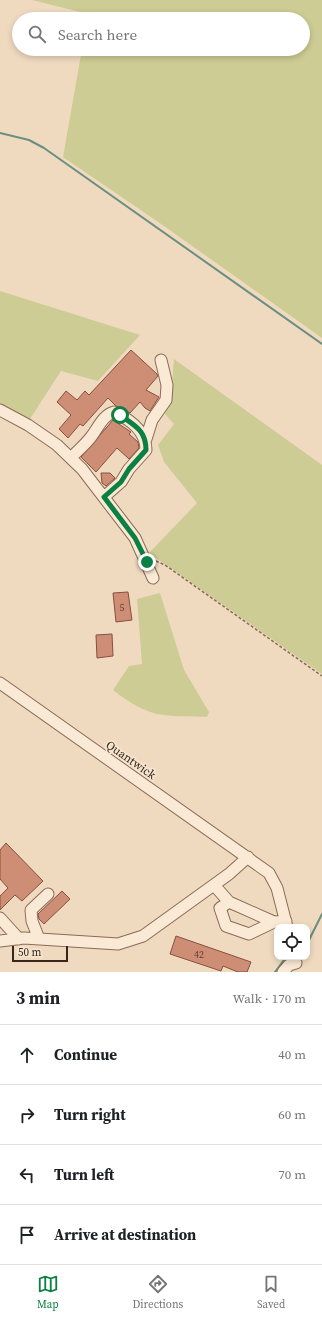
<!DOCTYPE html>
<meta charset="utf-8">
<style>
:root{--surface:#fff;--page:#f2f2f2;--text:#202124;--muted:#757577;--line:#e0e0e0;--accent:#0b8043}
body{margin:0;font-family:"Source Serif 4",serif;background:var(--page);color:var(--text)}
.controls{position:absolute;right:12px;bottom:12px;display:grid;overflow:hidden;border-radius:8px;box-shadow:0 2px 6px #0003}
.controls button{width:36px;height:36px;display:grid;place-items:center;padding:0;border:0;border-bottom:1px solid var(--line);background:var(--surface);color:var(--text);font:20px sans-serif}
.scale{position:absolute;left:12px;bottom:10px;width:56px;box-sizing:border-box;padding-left:4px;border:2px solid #38261c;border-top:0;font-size:11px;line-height:14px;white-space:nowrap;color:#38261c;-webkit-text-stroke:3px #f6e6d0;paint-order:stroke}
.stop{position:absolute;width:12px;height:12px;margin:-9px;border:3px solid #0b8043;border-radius:50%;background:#fff}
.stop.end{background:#0b8043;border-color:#fff;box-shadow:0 1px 4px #0008}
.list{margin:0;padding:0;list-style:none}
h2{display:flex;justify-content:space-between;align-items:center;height:52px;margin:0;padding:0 16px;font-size:17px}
h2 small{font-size:13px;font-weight:400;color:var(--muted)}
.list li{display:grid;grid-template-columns:26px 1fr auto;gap:12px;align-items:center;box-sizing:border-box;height:60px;padding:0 16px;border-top:1px solid var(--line)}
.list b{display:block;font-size:15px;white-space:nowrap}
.list em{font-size:13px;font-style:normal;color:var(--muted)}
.icon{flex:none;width:22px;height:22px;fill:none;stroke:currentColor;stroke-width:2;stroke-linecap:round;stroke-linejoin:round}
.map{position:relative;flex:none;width:322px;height:972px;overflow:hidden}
.search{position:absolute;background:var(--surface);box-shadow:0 2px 6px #0003;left:12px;right:12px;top:12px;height:44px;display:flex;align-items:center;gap:10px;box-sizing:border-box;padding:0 14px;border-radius:22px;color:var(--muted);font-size:15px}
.sheet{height:292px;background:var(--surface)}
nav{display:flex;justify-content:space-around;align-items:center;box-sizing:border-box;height:56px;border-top:1px solid var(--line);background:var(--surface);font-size:11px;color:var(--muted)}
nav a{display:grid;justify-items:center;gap:2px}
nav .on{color:var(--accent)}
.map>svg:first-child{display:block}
</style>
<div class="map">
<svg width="322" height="972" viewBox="0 0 322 972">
<rect width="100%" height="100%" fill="#efdac0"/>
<path fill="#cdcc94" d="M32,0H322V338L164,226L63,157L82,49H303V19H87L88,14Z
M0,291L140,335L98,381L61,371L28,422L0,405Z
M174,359L322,465V674L149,553L197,503L164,462L158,445L174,424L165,414L171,394Z
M160,593L184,670L209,712L207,717C193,716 178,717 163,715C145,713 127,701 113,690L129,666L142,664L137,599Z"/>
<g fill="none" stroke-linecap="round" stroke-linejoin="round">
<path stroke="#6a8f81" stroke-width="2" d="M0,133L29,140L44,148L322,344
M307,944L322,914
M275,972L286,957"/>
</g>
<path fill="#ce8d75" stroke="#88503d" d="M131,350L157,374L158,376L146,390L159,397L150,411L145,408L140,402L130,413L116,406L108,398L83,426L80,424L68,438L59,429L71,415L57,402L66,391L77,400L85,391L89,395Z
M113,420L131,432L129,434L138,442L139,448L129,459L117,448L96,472L81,457Z
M101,473H110L115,478L106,486L102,483Z
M128,592L132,620L116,622L113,593Z
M112,634L113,656L97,658L96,635Z
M6,843L43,881L22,901L15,895L0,910V896L8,888L0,879V850Z
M62,891L70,899L44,924L39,919L38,914Z
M176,936L251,962L247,972H238L223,966L221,971L170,954Z"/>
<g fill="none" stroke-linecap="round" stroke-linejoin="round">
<g stroke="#896b58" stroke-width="13">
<path id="minor" d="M0,410L28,425L57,445L82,469L135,538L153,578
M146,439L152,420L166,400L167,385L161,360
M71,458C77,451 85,445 91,437C98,428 103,415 114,412C131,420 146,431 146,450L129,469L121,482L104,497
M0,683L269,873L277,888L287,927
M214,885L229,902L274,922L286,921
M229,902L220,908L226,926L249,934L274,922
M0,918L19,939
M39,939L32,921L31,910L48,894
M0,941L24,938L118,944L143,936L229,874L248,857
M283,972L289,965L296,963"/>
</g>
<path stroke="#896b58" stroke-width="1.5" stroke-dasharray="3 2" stroke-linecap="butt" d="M156,561L165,565L322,676"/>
<use href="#minor" stroke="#fae9d4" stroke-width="11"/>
</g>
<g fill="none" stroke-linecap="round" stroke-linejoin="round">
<path stroke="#0b8043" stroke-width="5" d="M120,415C135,426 146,430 146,450L129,469L121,482L104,497L135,538L147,562"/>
</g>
<g text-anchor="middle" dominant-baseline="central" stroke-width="3.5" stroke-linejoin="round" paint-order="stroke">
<g font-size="10" fill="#5e4032">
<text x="122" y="607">5</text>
<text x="199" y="954">42</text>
</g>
<g font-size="12" fill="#38261c" stroke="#f6e6d0">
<text transform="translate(131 760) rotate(35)">Quantwick</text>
</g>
</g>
</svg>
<div class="controls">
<button><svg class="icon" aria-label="locate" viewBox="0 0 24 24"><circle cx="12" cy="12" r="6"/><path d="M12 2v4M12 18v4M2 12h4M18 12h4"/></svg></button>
</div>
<div class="scale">50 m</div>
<div class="stop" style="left:120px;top:415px"></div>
<div class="stop end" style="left:147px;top:562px"></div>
<div class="search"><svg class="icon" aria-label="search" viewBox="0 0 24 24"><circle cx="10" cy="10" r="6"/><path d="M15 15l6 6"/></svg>Search here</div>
</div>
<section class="sheet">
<h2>3 min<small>Walk · 170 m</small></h2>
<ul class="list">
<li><svg class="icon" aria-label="ahead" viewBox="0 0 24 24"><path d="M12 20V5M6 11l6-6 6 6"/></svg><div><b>Continue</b></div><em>40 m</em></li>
<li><svg class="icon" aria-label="right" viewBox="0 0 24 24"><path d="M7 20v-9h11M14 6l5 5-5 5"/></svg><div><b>Turn right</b></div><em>60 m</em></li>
<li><svg class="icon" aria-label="left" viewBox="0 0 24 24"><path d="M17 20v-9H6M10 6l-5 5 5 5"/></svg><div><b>Turn left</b></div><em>70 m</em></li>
<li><svg class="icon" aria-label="arrive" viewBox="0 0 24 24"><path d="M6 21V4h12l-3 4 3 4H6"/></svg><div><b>Arrive at destination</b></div></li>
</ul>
</section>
<nav>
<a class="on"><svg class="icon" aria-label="map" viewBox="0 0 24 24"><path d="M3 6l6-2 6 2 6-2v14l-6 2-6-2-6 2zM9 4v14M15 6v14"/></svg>Map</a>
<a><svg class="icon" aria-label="directions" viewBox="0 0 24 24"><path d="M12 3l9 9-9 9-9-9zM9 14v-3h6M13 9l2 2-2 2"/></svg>Directions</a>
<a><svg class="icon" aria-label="saved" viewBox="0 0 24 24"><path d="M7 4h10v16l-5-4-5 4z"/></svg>Saved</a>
</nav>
